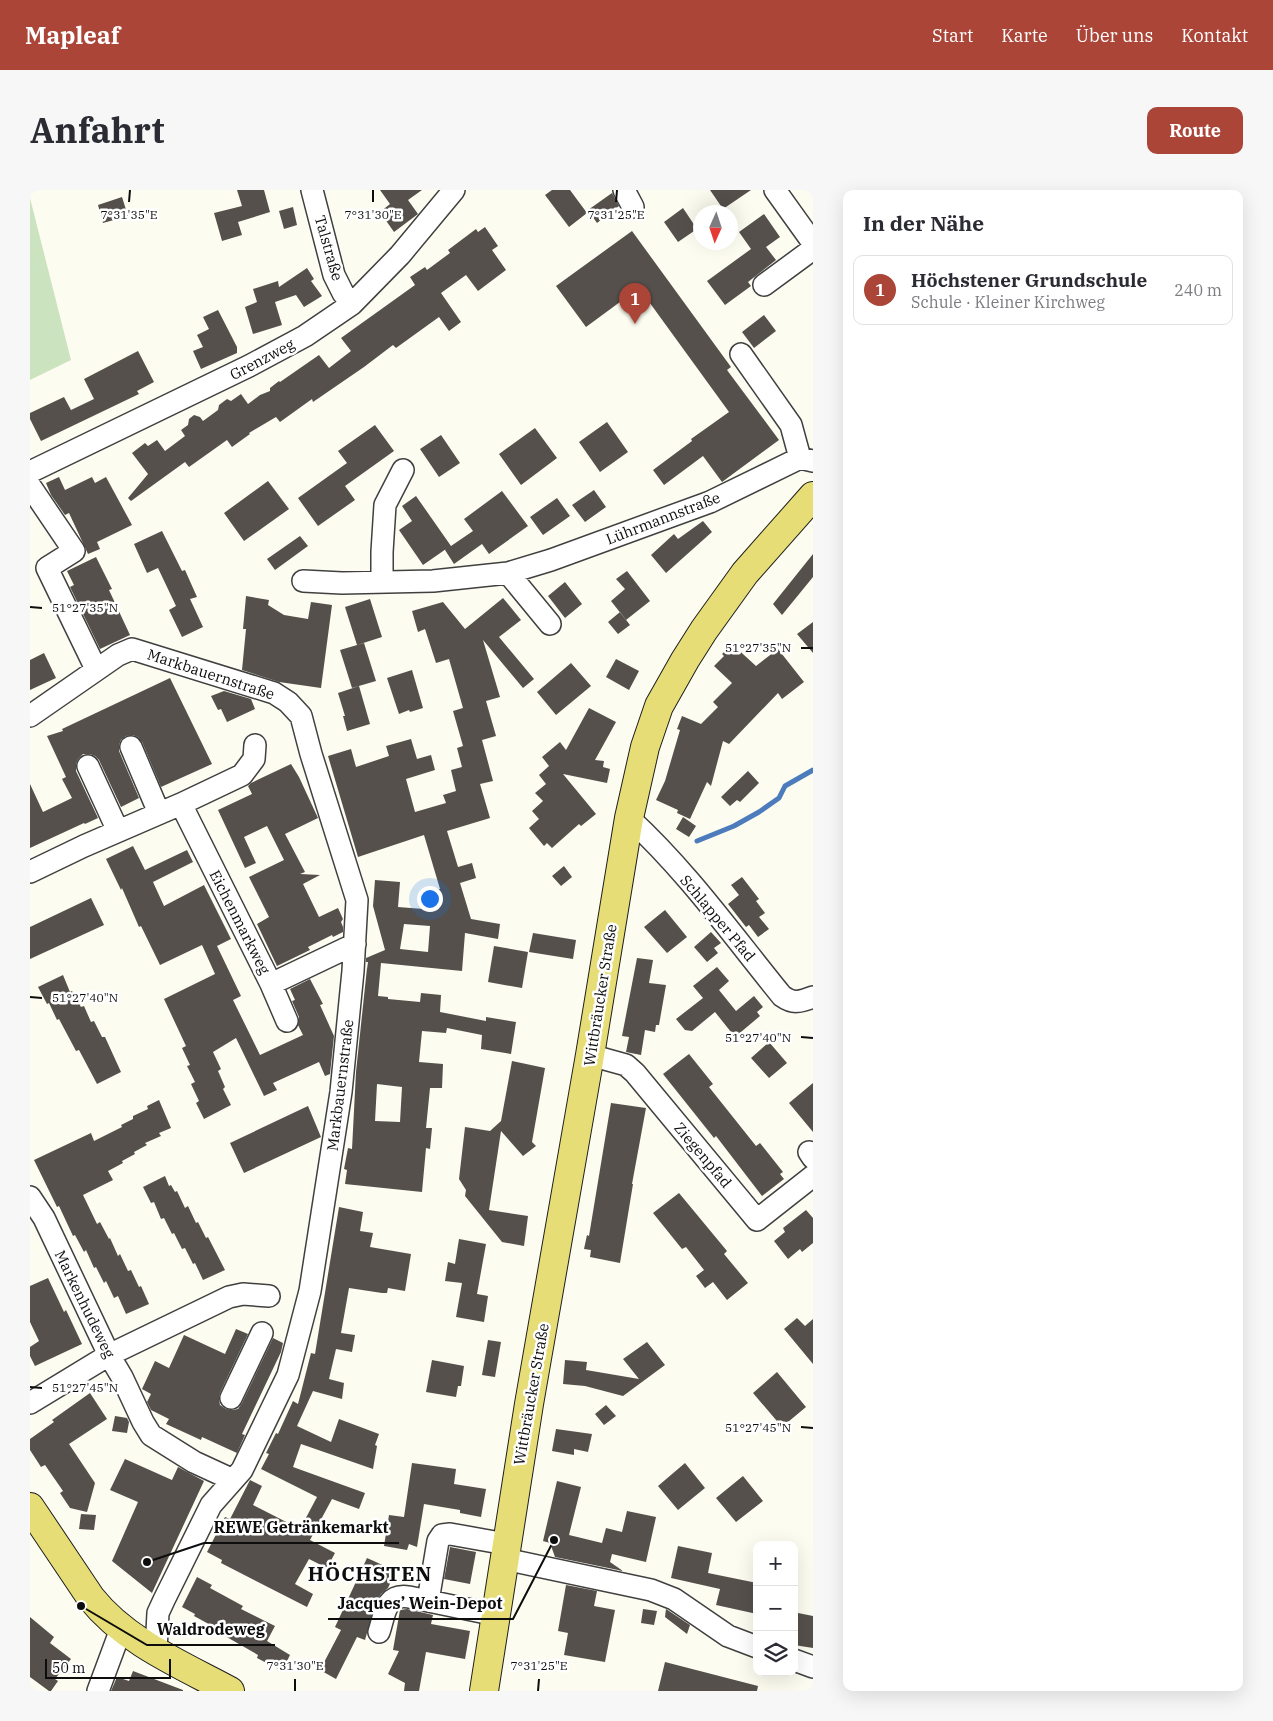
<!DOCTYPE html>
<html lang="de">
<meta charset="utf-8">
<style>
:root{--surface:#fff;--page:#f7f7f7;--text:#2b2b33;--muted:#7c7c81;--line:#e1e1e2;--accent:#ab4538}
body{margin:0;font-family:"IBM Plex Serif",serif;background:var(--page);color:var(--text)}
.controls{position:absolute;right:15px;bottom:15px;display:grid;overflow:hidden;border-radius:10px;box-shadow:0 5px 20px #0002}
.controls button{width:45px;height:45px;display:grid;place-items:center;padding:0;border:0;border-bottom:1px solid var(--line);background:var(--surface);color:var(--text);font:25px sans-serif}
.compass{position:absolute;left:663px;top:15px;width:45px;height:45px;border-radius:50%;background:var(--surface);box-shadow:0 5px 20px #0002;rotate:183deg}
.scale{position:absolute;left:15px;bottom:12px;width:126px;box-sizing:border-box;padding-left:5px;border:2px solid #0d0d0d;border-top:0;font-size:14px;line-height:18px;white-space:nowrap;color:#0d0d0d;-webkit-text-stroke:4px #fff;paint-order:stroke}
.you{position:absolute;left:399px;top:708px;width:18px;height:18px;margin:-12px;border:4px solid #fff;border-radius:50%;background:#1a73e8;box-shadow:0 0 0 8px #1a73e833}
.badge{display:grid;place-items:center;width:32px;height:32px;border-radius:50%;background:var(--accent);color:#fff;font-size:16px;font-weight:700}
.pin{position:absolute;translate:-50% -41px;filter:drop-shadow(0 1px 2px #0008)}
.pin::after{content:'';position:absolute;top:26px;width:18px;height:15px;background:inherit;clip-path:polygon(0 0,100% 0,50% 100%)}
.list{margin:0;padding:0;list-style:none}
h2{display:flex;justify-content:space-between;align-items:center;height:65px;margin:0;padding:0 20px;font-size:21px}
h2 small{font-size:16px;font-weight:400;color:var(--muted)}
.list li{display:grid;grid-template-columns:32px 1fr auto;gap:15px;align-items:center;box-sizing:border-box;height:70px;margin:0 10px 10px;padding:0 10px;border:1px solid var(--line);border-radius:10px}
.list b{display:block;font-size:19px;white-space:nowrap}
.list p{margin:0;font-size:16px;white-space:nowrap;color:var(--muted)}
.list em{font-size:16px;font-style:normal;color:var(--muted)}
.icon{flex:none;width:28px;height:28px;fill:none;stroke:currentColor;stroke-width:2;stroke-linecap:round;stroke-linejoin:round}
.map{position:relative;flex:none;width:783px;height:1501px;overflow:hidden;border-radius:10px}
header{display:flex;align-items:center;gap:30px;box-sizing:border-box;height:70px;padding:0 25px;background:var(--accent);color:#fff}
header strong{font-size:24px}
nav{display:flex;gap:28px;margin-inline-start:auto;font-size:18px}
.intro{display:flex;align-items:center;justify-content:space-between;box-sizing:border-box;height:120px;padding:0 30px}
h1{margin:0;font-size:35px}
.button{padding:12px 22px;border-radius:10px;background:var(--accent);color:#fff;font-size:18px;font-weight:700}
main{display:flex;gap:30px;padding:0 30px}
aside{flex:1;background:var(--surface);border-radius:10px;box-shadow:0 5px 20px #0002}
.map>svg:first-child{display:block}
</style>
<header>
<strong>Mapleaf</strong>
<nav><a>Start</a><a>Karte</a><a>Über uns</a><a>Kontakt</a></nav>
</header>
<div class="intro"><h1>Anfahrt</h1><a class="button">Route</a></div>
<main>
<div class="map">
<svg width="783" height="1501" viewBox="0 0 783 1501">
<rect width="100%" height="100%" fill="#fdfcf0"/>
<path fill="#cbe3be" d="M0,8L41,170L0,190Z"/>
<g fill="none" stroke-linecap="round" stroke-linejoin="round">
<path stroke="#4c7cbb" stroke-width="5" d="M667,651L704,636L729,622L749,608L755,596L783,580"/>
</g>
<path fill="#55504b" fill-rule="evenodd" d="M207,0H234L240,22L208,32L212,45L192,51L184,23L212,16Z
M350,0H392L378,10L388,24L364,42L350,22L360,14Z
M522,0H540L557,23L539,37L515,5Z
M680,0H721L693,19Z
M582,3L589,16L567,33L558,20Z
M92,7L98,26L73,33L68,15Z
M263,17L267,35L254,39L249,21Z
M653,18L667,39L648,52L634,32Z
M734,24L750,47L736,57L746,70L718,92L721,96L695,115L677,91L721,59L709,42Z
M455,37L468,56L462,60L476,80L448,101L436,85L411,103L431,132L419,141L409,127L366,158L363,155L334,177L283,212L282,209L250,232L246,227L219,243L220,244L202,257L197,250L159,277L155,272L101,311L98,308L118,284L102,263L115,253L118,256L127,250L135,261L155,246L151,240L158,235L159,229L164,225L170,227L173,231L188,220L189,215L197,209L201,211L211,204L218,214L230,205L240,201V198L249,191L250,192L289,165L299,178L321,161L311,148L385,95L380,87L395,77L397,80L420,63L418,60L446,39L448,42Z
M602,41L701,177L697,180L749,250L692,292L673,266L634,295L623,280L662,251L661,249L699,222L609,98L556,137L526,96Z
M277,78L284,89L281,91L292,106L274,117L266,105L245,112L252,135L223,144L215,117L227,112L223,99L248,91L249,97Z
M188,120L207,157V163L171,179L163,161L173,157L167,145L179,139L173,127Z
M734,125L746,141L724,158L712,142Z
M108,161L124,192L107,201L109,204L11,251L0,229V223L34,207L41,220L64,209L54,189Z
M577,232L598,262L570,282L549,252Z
M345,235L364,261L315,296L325,310L288,336L268,308L317,273L308,261Z
M505,238L527,268L491,295L469,264Z
M411,245L430,273L409,287L390,259Z
M29,287L35,300L62,287L65,293L76,287L102,335L67,352L70,359L58,364L39,323L35,325L21,305L16,293Z
M238,291L259,319L214,351L194,323Z
M564,300L576,317L555,332L542,315Z
M472,301L498,336L459,364L452,354L424,374L415,360L416,359L393,375L369,340L382,331L372,316L386,306L421,356L443,341L434,329Z
M527,308L540,326L513,345L500,327Z
M673,331L682,342L636,383L621,365L644,344L648,349Z
M132,341L152,381L155,380L167,407L160,409L173,437L152,447L139,420L146,416L128,378L117,383L104,354Z
M270,346L278,356L245,380L237,369Z
M783,364V387L752,425L743,414Z
M66,367L82,399L79,400L100,445L70,459L40,397L44,395L37,381Z
M597,381L620,411L596,430L581,411L595,399L586,389Z
M535,392L552,414L535,428L518,406Z
M216,406L239,410L238,415L254,425L278,429L281,412L302,415L291,498L249,492L212,480L216,439H213Z
M473,408L491,430L469,447L504,489L493,498L453,450L470,507L456,511L466,546L452,550L463,591L450,594L460,628L417,641L428,677L442,673L446,688L430,693L441,729L470,734L468,749L435,743L432,781L351,773L348,806L358,807V809L390,812L391,803L411,805L410,822L456,831V827L486,832L481,864L451,859L452,845L417,838L416,843L392,841L389,872L413,874L412,898H400L396,938H402L400,959L396,958L392,1002L315,994L317,980L314,979L318,958L322,959L326,882L337,778V779L338,772H336V768L355,760L343,716L345,690L370,692L368,717L406,720L400,702L410,699L394,645L328,667L298,566L321,559L326,577L359,566L356,556L381,549L387,569L401,565L405,580L376,589L385,622L416,613L413,605L426,601L421,580L432,577L427,558L433,556L423,521L433,518L419,469L406,473L395,439L388,442L382,421L413,412L435,439ZM374,734L400,736L398,762L370,759ZM347,894L372,897L370,932L345,931Z
M340,409L352,447L327,455L315,417Z
M590,422L600,435L588,444L578,432Z
M783,432V463L767,444Z
M334,453L346,491L322,498L310,460Z
M702,454L726,476L748,459L774,492L752,509L748,503L699,554L693,551L681,596L677,592L660,629L647,623L648,620L626,610L635,591L650,540L647,539L652,526L671,534L688,517L683,512L702,493L684,476L694,466L692,464Z
M14,463L26,488L0,500V470Z
M586,469L609,481L599,500L576,487Z
M541,473L561,496L526,525L507,502Z
M382,480L393,518L380,522L379,520L369,524L357,488Z
M140,488L182,574L131,597L112,552L108,547L103,545L96,546L91,550L89,555V561L109,608L91,617L69,570L65,566L60,564H53L48,569L46,574V581L68,628L55,634L54,633L0,658V594L13,622L42,608L32,589L36,587L17,546L33,541L32,539Z
M329,496L340,534L317,541L313,526H315L308,503Z
M194,501L221,509L225,519L197,532L191,519L188,520L181,506Z
M559,518L586,532L565,570L574,571L573,577L580,579L577,593L533,584L566,624L551,636L549,634L522,658L517,653L514,656L499,638L509,629L502,621L513,611L505,603L516,594L509,585L519,576L512,567L530,552L536,560Z
M261,574L269,587L288,628L255,644L275,682L270,684L290,685L273,694L289,727L308,718L313,729L311,732L313,737V742L303,747L302,745L278,757L280,760L247,776L227,734L239,727L219,687L254,670L237,636L214,647L226,673L215,678L188,620L222,604L218,596L221,593Z
M718,581L729,593L710,612L707,610L700,616L691,607Z
M653,627L666,636L659,647L646,639Z
M103,656L115,680L157,660L163,672L123,692L134,716L174,695L201,749L187,756L211,806L203,810L230,865L273,845L268,835L269,827L262,811L265,810L260,799L280,789L293,814L290,815L304,846L300,884L295,886L289,872L243,893L247,900L234,906L206,848L183,862L191,879L188,881L195,897L193,899L201,915L174,929L166,913L169,911L161,894L165,892L157,876L160,875L152,858L156,856L134,809L185,784L172,755L130,775L111,736L109,737L92,698L91,700L76,669Z
M534,676L542,687L531,696L522,686Z
M712,687L729,709L726,711L735,723L729,727L739,739L728,747L719,735L716,737L698,714L709,705L701,695Z
M61,708L74,735L0,769V737Z
M635,720L657,747L637,763L614,737Z
M681,742L691,753L684,758L688,763L677,772L664,757Z
M503,743L546,750L543,769L499,762Z
M464,756L498,762L492,798L458,792Z
M607,768L623,770L619,793L636,795L629,835H626L625,842L615,840L611,865L596,862L599,847L592,846Z
M687,777L699,791L689,800L706,821L724,806L733,817L727,822L730,826L705,847L685,822L662,841L655,840L646,829L673,808L663,796Z
M33,785L40,802L42,801L51,817L54,816L61,832L64,831L72,847H75L91,882L67,894L49,860L46,861L29,829L27,830L19,813L17,814L8,797Z
M739,852L757,873L739,888L721,868Z
M659,864L683,894L679,897L726,956L730,953L753,982L750,984L754,989L732,1006L686,946L684,948L633,884Z
M482,871L515,878L502,952L506,956L493,966L471,941L459,1020L498,1026L494,1056L472,1052L435,1006L436,1000L429,989L435,937L460,941L471,931Z
M783,893V942L759,913Z
M129,910L141,938L129,943L131,946L115,953L117,955L104,962L105,964L92,971L93,973L78,981L83,990L53,1005L67,1034L70,1032L79,1049L80,1048L88,1066L90,1064L98,1081L101,1080L109,1097L111,1096L119,1114L96,1124L88,1106L84,1108L76,1091L74,1093L66,1077L64,1078L56,1060L54,1062L45,1045L43,1046L29,1016L27,1017L4,970L61,943L64,951L92,937L91,935L103,929V926L118,919L117,916Z
M581,913L616,918L602,994H603L590,1073L560,1067L561,1060L554,1059L557,1045L559,1046Z
M278,916L291,947L214,983L200,953Z
M135,986L139,996L141,995L145,1002L147,1001L155,1018L158,1016L166,1033L168,1032L176,1048L178,1047L195,1080L173,1090L165,1073L163,1074L155,1058L152,1059L144,1043L142,1044L134,1028L131,1029L124,1012L121,1013L113,997Z
M649,1003L697,1061L694,1064L718,1093L697,1110L683,1092L675,1098L666,1086L674,1080L656,1057L652,1059L623,1023Z
M309,1017L333,1022L330,1041L343,1043L340,1057L381,1064L375,1101L358,1098L357,1103H352L319,1098L311,1143L325,1145L322,1162L306,1159L299,1189L314,1193L312,1209L283,1201L267,1236L301,1252L309,1229L349,1244L345,1255L347,1256L343,1279L271,1254L263,1277L335,1303L329,1319L302,1309L280,1350L305,1363L297,1378L279,1369L265,1394L283,1404L277,1417L191,1373L192,1370L177,1362L195,1327L200,1329L220,1290L232,1296L223,1315L270,1339L287,1307L231,1279L239,1264L236,1263L246,1243L248,1244L263,1211L268,1214L281,1163L285,1164Z
M776,1020L783,1028V1053L772,1062L770,1059L758,1069L744,1051L755,1042L753,1038Z
M429,1049L456,1054L447,1104L458,1106L454,1132L426,1127L432,1093L415,1091L418,1072L425,1074Z
M18,1088L34,1122L36,1120L52,1154L5,1176L0,1166V1157L9,1151L0,1132V1096Z
M767,1128L775,1136L783,1129V1174L754,1139Z
M206,1139L218,1144L190,1203L189,1209L190,1215L196,1219L202,1220L208,1219L212,1213L243,1148L253,1153L251,1162L212,1244L215,1245L207,1263L172,1247L171,1250L136,1234L139,1229L121,1220L117,1212L121,1204L112,1199L125,1171L139,1178L154,1145L195,1164Z
M458,1150L471,1152L465,1187L452,1185Z
M617,1152L635,1175L593,1206L555,1196L533,1194L535,1170L557,1172L556,1180L609,1189L593,1169Z
M402,1170L434,1176L431,1196H428L426,1207L396,1202Z
M747,1182L776,1217L752,1237L723,1203Z
M60,1203L77,1229L39,1254L65,1293L57,1322L40,1318L30,1303L33,1301L15,1275L11,1277L0,1260V1249L24,1232L22,1230Z
M576,1215L586,1226L574,1235L565,1224Z
M85,1226L97,1228L99,1232L97,1243L82,1241Z
M526,1239L562,1244L558,1262L544,1259V1265L522,1261Z
M95,1269L142,1290L148,1277L174,1291L122,1403L82,1371L108,1312L80,1300Z
M382,1273L426,1279L424,1294L456,1299L451,1327L430,1323V1320L394,1314L387,1357L379,1354L377,1360L354,1356L359,1325L374,1327Z
M655,1273L675,1298L648,1320L628,1296Z
M713,1286L733,1311L706,1332L686,1308Z
M527,1291L551,1297L539,1345L572,1353L576,1338L592,1342L597,1321L626,1327L616,1372L582,1364L580,1372L593,1381L525,1367L520,1353L513,1351Z
M51,1324L66,1325L64,1340L49,1339Z
M648,1356L682,1363L678,1383L727,1393V1424L686,1415L690,1399L641,1388Z
M420,1357L446,1362L440,1394L414,1389Z
M337,1368L366,1381L358,1398L351,1404L346,1411L335,1450L327,1447L306,1489L290,1480L311,1440L305,1437Z
M167,1387L182,1395L180,1398L213,1416L211,1419L245,1436L237,1451L260,1465L252,1481L227,1468L228,1465L195,1446L197,1444L164,1426L165,1424L152,1417Z
M536,1395L567,1401L564,1416L585,1420L575,1472L534,1465L538,1443L528,1441Z
M377,1419L403,1425L401,1434L440,1441L435,1469L396,1462L389,1501H374L375,1493L358,1484L369,1461L363,1460L370,1420Z
M613,1419L627,1421L624,1435L611,1433Z
M636,1419L660,1435L657,1444L635,1427Z
M768,1423L783,1426V1458L764,1455V1440Z
M0,1427L24,1447L20,1453L41,1469L25,1489L28,1491L21,1501H19L0,1487Z
M635,1472L728,1496L727,1501H628Z
M103,1481L153,1500V1501H81L87,1487L99,1491Z"/>
<g fill="none" stroke-linecap="round" stroke-linejoin="round">
<g stroke="#404040" stroke-width="24">
<path id="minor" d="M282,0L304,85L313,103L322,114
M594,0L603,17
M745,0L783,53
M734,95L783,59
M711,164L761,235L770,268
M0,282L219,176L275,146L322,114L370,65L424,0
M0,296L44,361L17,378L66,479
M478,383L520,434
M273,391L312,393L403,391L478,383L521,370L680,312L770,268L783,271
M352,392V362L355,315L373,280
M0,526L88,465L102,459L244,503L258,512L271,526L281,564L327,710L323,781L311,902L280,1101L258,1185L212,1280L181,1315L134,1410L128,1423L126,1460
M101,557L129,623
M58,576L88,641
M151,614L212,585L224,569L225,555
M599,628C657,681 703,746 752,806C763,814 770,812 783,807
M0,682L54,656L151,614L241,794L257,831
M241,794L325,754
M560,865L596,875L605,883L727,1030L783,986
M779,962L783,968
M0,1007L14,1028L79,1165L92,1187L113,1232L121,1245L164,1272L203,1290
M201,1208L232,1143
M0,1213L79,1165L199,1107L213,1104L239,1106
M474,1369L621,1400L644,1409L698,1446L727,1457
M398,1411L408,1351L412,1345L420,1344L476,1354
M349,1442C355,1424 355,1403 379,1407L466,1425
M764,1470L783,1477
M68,1501L91,1439"/>
</g>
<g stroke="#1e1e1e" stroke-width="30">
<path id="major" d="M0,1317L61,1408C96,1452 152,1475 200,1501
M454,1501L499,1214L560,865L599,628L615,557L629,516L655,470L674,440L715,383L783,306"/>
</g>
<use href="#minor" stroke="#fff" stroke-width="21"/>
<use href="#major" stroke="#e6dd76" stroke-width="28"/>
</g>
<path fill="none" stroke="#0d0d0d" stroke-width="2" d="M99,12L100,0M343,12V0M586,12L587,0M0,417L12,418M771,458H783M0,807L12,808M771,847L783,848M0,1197L12,1198M771,1237L783,1238M265,1501V1489M508,1501L509,1489"/>
<g text-anchor="middle" dominant-baseline="central" stroke-width="5" stroke-linejoin="round" paint-order="stroke">
<g font-size="15" fill="#0d0d0d" stroke="#fff">
<text transform="translate(299 58) rotate(74)">Talstraße</text>
<text transform="translate(232 169) rotate(-28)">Grenzweg</text>
<text transform="translate(633 328) rotate(-21)">Lührmannstraße</text>
<text transform="translate(181 484) rotate(18)">Markbauernstraße</text>
<text transform="translate(688 728) rotate(50)">Schlapper Pfad</text>
<text transform="translate(210 732) rotate(63)">Eichenmarkweg</text>
<text transform="translate(570 805) rotate(-81)">Wittbräucker Straße</text>
<text transform="translate(310 895) rotate(-83)">Markbauernstraße</text>
<text transform="translate(673 965) rotate(50)">Ziegenpfad</text>
<text transform="translate(55 1114) rotate(64)">Markenhudeweg</text>
<text transform="translate(501 1204) rotate(-80)">Wittbräucker Straße</text>
</g>
<g font-size="20" font-weight="bold" letter-spacing="1" fill="#0d0d0d" stroke="#fff">
<text x="340" y="1383">HÖCHSTEN</text>
</g>
</g>
<g font-size="12" text-anchor="middle" fill="#0d0d0d" stroke="#fff" stroke-width="5" stroke-linejoin="round" paint-order="stroke">
<text x="99" y="29">7°31'35"E</text>
<text x="343" y="29">7°31'30"E</text>
<text x="586" y="29">7°31'25"E</text>
<text x="55" y="422">51°27'35"N</text>
<text x="728" y="462">51°27'35"N</text>
<text x="55" y="812">51°27'40"N</text>
<text x="728" y="852">51°27'40"N</text>
<text x="55" y="1202">51°27'45"N</text>
<text x="728" y="1242">51°27'45"N</text>
<text x="265" y="1480">7°31'30"E</text>
<text x="509" y="1480">7°31'25"E</text>
</g>
<path fill="none" stroke="#0d0d0d" stroke-width="2" d="M117 1372L174 1353H369M524 1350L483 1429H298M51 1416L117 1455H245"/>
<g fill="#0d0d0d" stroke="#fff" stroke-width="2">
<circle cx="117" cy="1372" r="5"/>
<circle cx="524" cy="1350" r="5"/>
<circle cx="51" cy="1416" r="5"/>
</g>
<g font-size="16" text-anchor="middle" font-weight="bold" fill="#0d0d0d" stroke="#fff" stroke-width="5" stroke-linejoin="round" paint-order="stroke">
<text x="271" y="1343">REWE Getränkemarkt</text>
<text x="390" y="1419">Jacques’ Wein-Depot</text>
<text x="181" y="1445">Waldrodeweg</text>
</g>
</svg>
<div class="controls">
<button>+</button>
<button>−</button>
<button><svg class="icon" aria-label="layers" viewBox="0 0 24 24"><path d="M12 4l9 5-9 5-9-5zM3 14l9 5 9-5"/></svg></button>
</div>
<svg class="compass" viewBox="-18 -18 36 36"><path d="M0-13l5 13h-10z" fill="#e53935"/><path d="M0 13l5-13h-10z" fill="#7c7c81"/></svg>
<div class="scale">50 m</div>
<div class="you"></div>
<div class="pin badge" style="left:605px;top:134px">1</div>
</div>
<aside>
<h2>In der Nähe<small></small></h2>
<ul class="list">
<li><span class="badge">1</span><div><b>Höchstener Grundschule</b><p>Schule · Kleiner Kirchweg</p></div><em>240 m</em></li>
</ul>
</aside>
</main>
